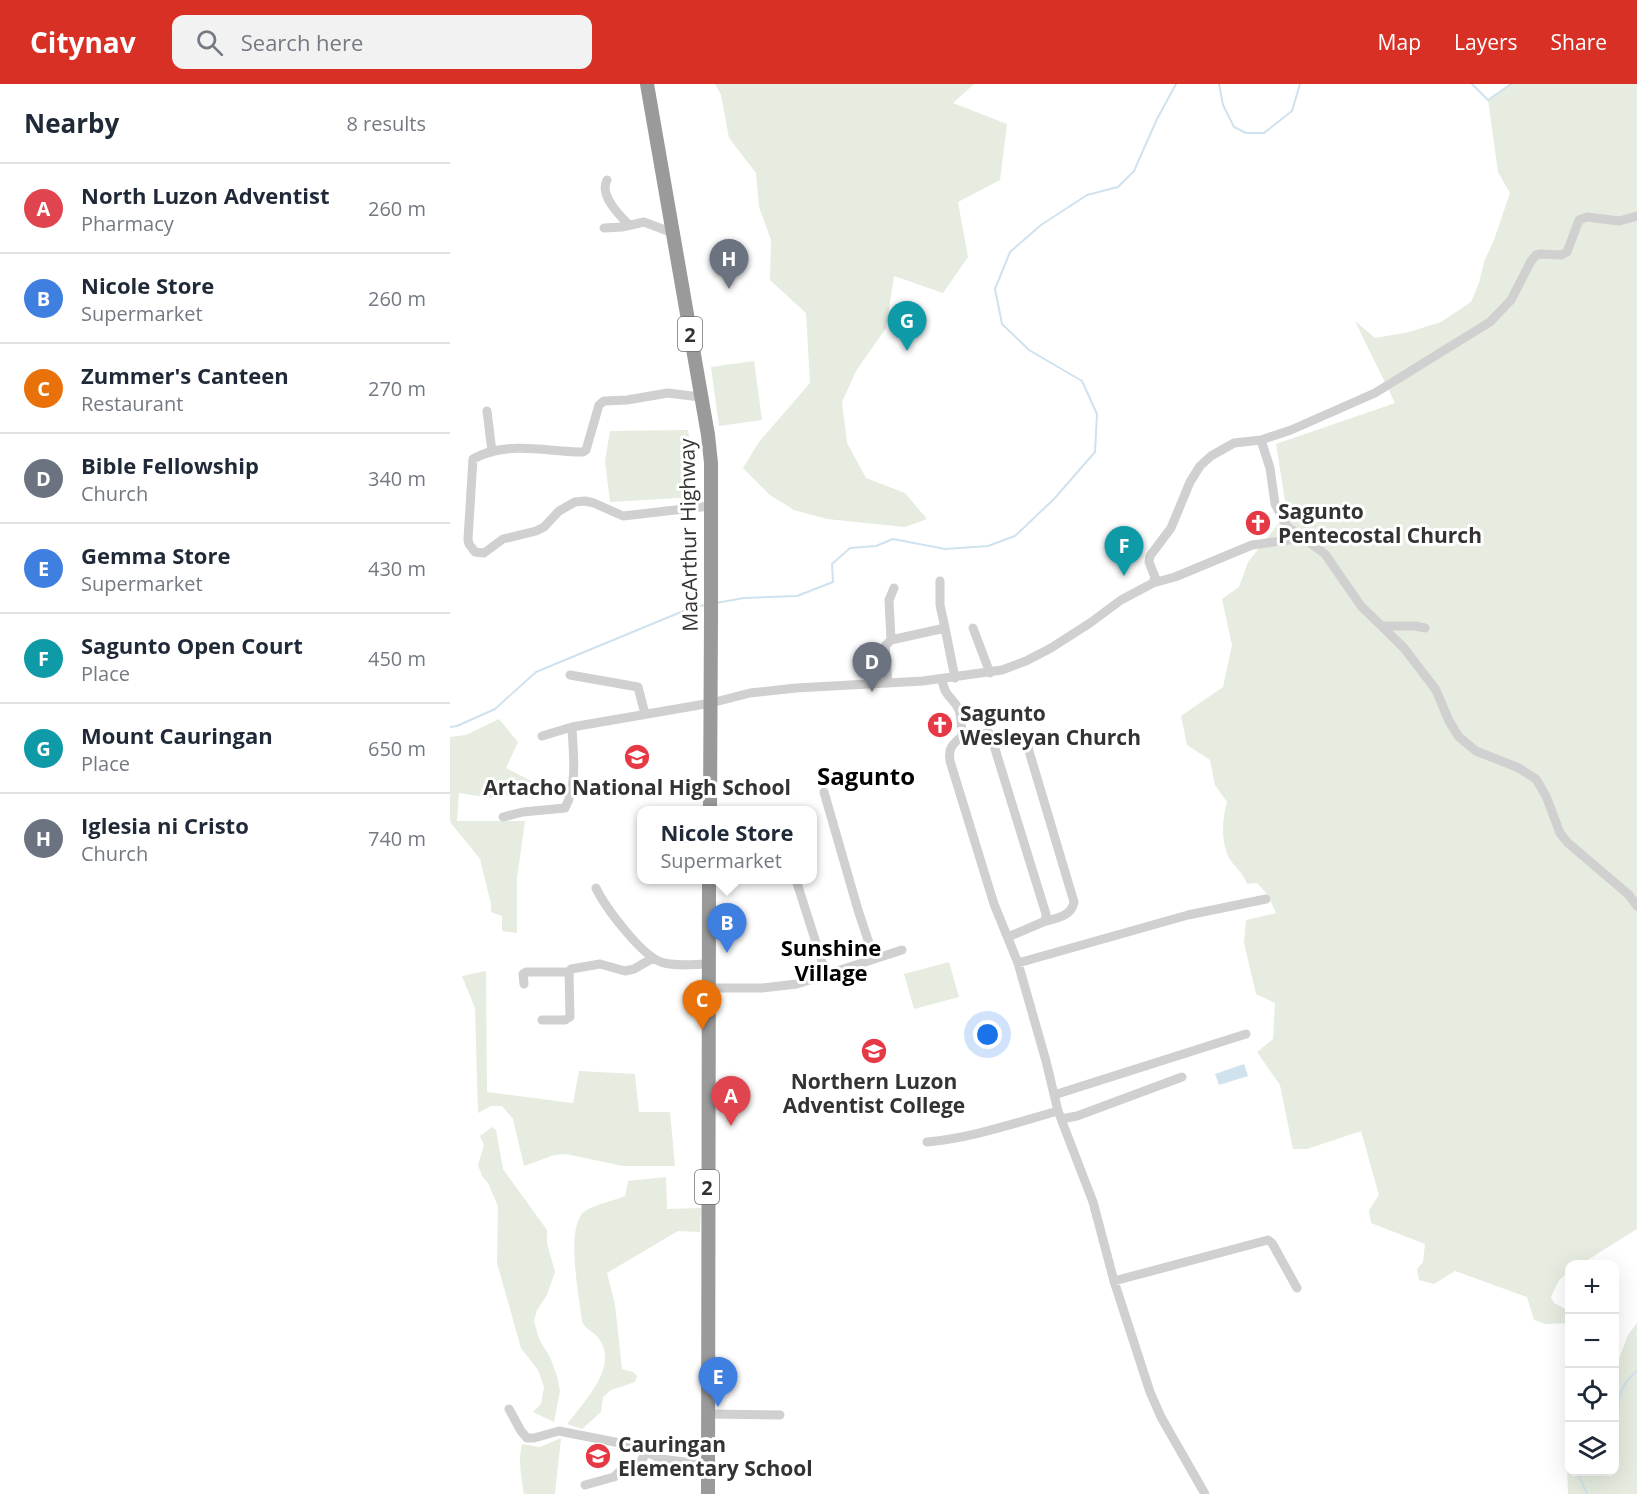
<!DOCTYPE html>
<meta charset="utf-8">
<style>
:root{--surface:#fff;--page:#f2f2f3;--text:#1f2937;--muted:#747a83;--line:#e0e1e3;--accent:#d93025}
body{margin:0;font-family:"Open Sans",sans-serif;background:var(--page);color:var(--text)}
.controls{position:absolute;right:18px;bottom:18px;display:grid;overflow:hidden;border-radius:12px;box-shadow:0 6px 24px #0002}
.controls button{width:54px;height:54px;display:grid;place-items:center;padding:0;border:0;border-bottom:2px solid var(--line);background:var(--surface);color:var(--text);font:30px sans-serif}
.you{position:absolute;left:538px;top:951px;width:21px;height:21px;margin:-15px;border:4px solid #fff;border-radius:50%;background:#1a73e8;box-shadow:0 0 0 9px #1a73e833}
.badge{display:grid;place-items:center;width:39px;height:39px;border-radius:50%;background:var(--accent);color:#fff;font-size:20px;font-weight:700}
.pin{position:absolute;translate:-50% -50px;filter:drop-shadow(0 2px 3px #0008)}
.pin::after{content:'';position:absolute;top:32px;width:21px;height:18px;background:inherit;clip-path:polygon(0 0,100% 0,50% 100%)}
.popup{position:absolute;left:187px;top:722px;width:180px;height:78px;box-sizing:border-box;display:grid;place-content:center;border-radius:12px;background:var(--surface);filter:drop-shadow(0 2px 4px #0005);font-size:20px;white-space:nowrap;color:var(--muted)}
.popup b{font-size:22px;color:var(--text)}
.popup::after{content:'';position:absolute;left:50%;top:100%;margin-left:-12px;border:12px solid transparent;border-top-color:var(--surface)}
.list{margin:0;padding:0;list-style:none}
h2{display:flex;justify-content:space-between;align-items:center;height:78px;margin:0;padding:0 24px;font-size:26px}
h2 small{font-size:20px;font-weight:400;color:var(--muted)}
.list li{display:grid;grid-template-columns:39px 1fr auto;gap:18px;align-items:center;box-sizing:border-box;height:90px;padding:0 24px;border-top:2px solid var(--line)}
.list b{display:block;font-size:22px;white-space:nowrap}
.list p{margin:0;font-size:20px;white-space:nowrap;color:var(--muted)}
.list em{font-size:20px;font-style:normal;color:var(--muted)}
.icon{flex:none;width:33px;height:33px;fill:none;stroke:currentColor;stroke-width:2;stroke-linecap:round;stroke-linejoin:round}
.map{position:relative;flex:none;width:1187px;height:1410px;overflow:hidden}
header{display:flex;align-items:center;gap:36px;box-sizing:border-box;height:84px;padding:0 30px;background:var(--accent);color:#fff}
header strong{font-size:28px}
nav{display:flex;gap:33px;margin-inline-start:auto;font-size:21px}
.search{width:420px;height:54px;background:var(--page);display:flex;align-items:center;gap:15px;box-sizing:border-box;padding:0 21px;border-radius:12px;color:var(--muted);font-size:22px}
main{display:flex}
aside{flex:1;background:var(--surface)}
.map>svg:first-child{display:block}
</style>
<header>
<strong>Citynav</strong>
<div class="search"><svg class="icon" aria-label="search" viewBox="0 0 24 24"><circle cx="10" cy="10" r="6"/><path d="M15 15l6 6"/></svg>Search here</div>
<nav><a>Map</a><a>Layers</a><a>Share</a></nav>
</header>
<main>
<aside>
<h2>Nearby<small>8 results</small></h2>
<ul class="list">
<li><span class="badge" style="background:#e0444e">A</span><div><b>North Luzon Adventist</b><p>Pharmacy</p></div><em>260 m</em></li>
<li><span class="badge" style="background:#3f7fe0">B</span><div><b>Nicole Store</b><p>Supermarket</p></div><em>260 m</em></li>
<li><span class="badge" style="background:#e8710a">C</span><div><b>Zummer's Canteen</b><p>Restaurant</p></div><em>270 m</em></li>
<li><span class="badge" style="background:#6b7280">D</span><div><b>Bible Fellowship</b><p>Church</p></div><em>340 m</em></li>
<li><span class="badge" style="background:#3f7fe0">E</span><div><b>Gemma Store</b><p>Supermarket</p></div><em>430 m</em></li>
<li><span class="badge" style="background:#0f9aa8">F</span><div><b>Sagunto Open Court</b><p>Place</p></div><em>450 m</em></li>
<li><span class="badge" style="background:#0f9aa8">G</span><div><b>Mount Cauringan</b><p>Place</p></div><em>650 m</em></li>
<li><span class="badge" style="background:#6b7280">H</span><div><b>Iglesia ni Cristo</b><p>Church</p></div><em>740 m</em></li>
</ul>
</aside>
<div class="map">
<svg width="1187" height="1410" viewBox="0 0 1187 1410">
<rect width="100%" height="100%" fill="#fff"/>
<path fill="#e6ecdf" d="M265,0H524L503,19L557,40L550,96L508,118L518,173L493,209L444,192L436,244L406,287L392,318L397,359L416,394L455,409L477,435L455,443L377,435L344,426L320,411L293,384L309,358L360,299L356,229L320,196L321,156L309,123L306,89L279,54L271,11Z
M1061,0H1187V1145L1131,1180H1120L1119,1188L1109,1196L1101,1213L1104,1219L1119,1227V1239L1095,1240L1084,1236L1077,1213L1005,1187L984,1200L969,1196L967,1185L973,1178L975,1160L921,1139L919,1126L929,1111L911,1047L857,1065H843L830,1001L807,968L823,955L825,919L806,910L794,859L796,836L826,829L818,811L807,799L797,800C793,788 783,782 778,772C771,754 772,736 777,718L765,701L760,676L737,661L731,632L773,603L782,561L772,515L789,503L798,478L837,429L826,360L945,319L905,237L925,254L959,248L991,238L1021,218L1029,199L1034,178L1044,156L1060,109L1048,88L1038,16Z
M304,277L312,336L269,342L261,283Z
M238,346L247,413L160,418L155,377L160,347Z
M49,635L68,658L56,684L85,699V707L41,714L9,709L7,737H75L67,794V849L52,847V832L41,828V820L30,775L0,738V653L16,651Z
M499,878L509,913L464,925L454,890Z
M36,887L37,1008L123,1019L129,987L185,990L189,1028H220L225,1082H173L116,1070L104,1071L74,1082L63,1035L52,1022H41L28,1029L25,924L12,892Z
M42,1043L46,1046L53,1085L97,1146V1159L105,1188L97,1211L87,1226L84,1237L89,1255L100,1273L107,1292L110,1307L104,1338L83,1328L91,1320L94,1303L88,1286L71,1264L47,1179L48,1122L38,1099L32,1092L28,1081L34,1061L30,1052Z
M216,1093L217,1125L251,1124L250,1148L228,1147L157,1189L165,1221L172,1285L183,1288L187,1292L185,1298L161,1306L153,1313L151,1328L132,1345L117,1340C132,1320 167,1285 151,1258C146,1248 137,1247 132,1238C130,1215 114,1142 135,1127C146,1120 163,1117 175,1112L178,1097Z
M1187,1239V1410H1118L1117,1378L1119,1375L1120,1388H1164L1165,1285L1178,1251Z
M111,1354L105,1410H74C71,1393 68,1377 72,1360L90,1363Z"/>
<path fill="#cfe2ee" d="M794,980L798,992L769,1001L765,990Z"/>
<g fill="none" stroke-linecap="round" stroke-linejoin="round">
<path stroke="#cfe2ee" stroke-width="2" d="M769,0L773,21L784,43L796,49H814L842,27L850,0
M1022,0L1038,16L1061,0
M266,519L294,514L347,512L383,498L382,480L400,464L426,462L443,455L495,465L538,462L565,452L604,415L645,368L647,330L632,297L579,266L552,240L545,205L560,168L591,141L637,111L668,103L684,87L707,35L726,0
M0,643L7,642L45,625L86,588L243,523L257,521
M1164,1335C1171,1327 1167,1321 1170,1311C1172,1303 1180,1292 1187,1287
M1131,1388L1129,1392L1137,1410"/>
<path stroke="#d0d0d0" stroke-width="9" d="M157,96C149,111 169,131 179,141
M154,144L172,143L194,138L223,149
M250,313L218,309L177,316L154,317L149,321L136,366L133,368C97,368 57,356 23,375L18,455L19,460L25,468L34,469L53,455L86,447L94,443L109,427L125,418L135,417L144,419L173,432L260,422
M37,327L42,368
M811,356L820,384L825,420L837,442L875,470L911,522L954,564L986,606L999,637L1009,653L1026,667L1069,684L1086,695L1096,712L1110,749L1117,758L1179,811L1187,822
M703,499L725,493L802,461L853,454
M932,542H965L975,544
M495,544L505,594
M523,544L540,589
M441,556L495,544L490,521V497
M120,591L188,603L195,630
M492,595C495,615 503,612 509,626C512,634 511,643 512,652C502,661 498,664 500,677L544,820L568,879L596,977L608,1027L643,1118L664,1197L700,1308L711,1333L755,1410
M438,599L435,562L441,556L439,516L444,504
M92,652L122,643L261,619L300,609L346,604L473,597L552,586L576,577L601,564L640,539L671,516L703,499L705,493L699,478L700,472L721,444L740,398L750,382L761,372L784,359L811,356L841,346L925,309L1040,238L1061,216L1081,177L1086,171L1091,170L1111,171L1117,168L1129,136L1137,133L1169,137L1187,132
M512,652L539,649L541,652L596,830V835L593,838L558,853
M576,657L624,818C621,833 606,834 593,838
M374,708L408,826L424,874
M53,733L73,728L115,724C128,700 123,669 122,643
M347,799L376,890
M146,804C155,823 191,871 211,878C225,883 244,880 259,880
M568,879L738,831L816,815
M74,900L73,890L76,888H119
M259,904H312L347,900L452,866
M92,936H115L120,933L119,888L121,885L150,880L175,887L184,885L203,874
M604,1011L796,950
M611,1035L627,1032L732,993
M477,1058C521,1054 565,1039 608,1027
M664,1197L818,1156L822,1159L847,1204
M59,1325L71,1347L77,1354H84L109,1347L185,1362L211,1375L258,1381
M258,1330L330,1331
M135,1401L164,1393L172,1385L190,1378L198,1367"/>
<path stroke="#9a9a9a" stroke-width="14" d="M197,0L258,351L261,379V531L260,726
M258,1410L259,796"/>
</g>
<defs>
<g id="church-disc" transform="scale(1.35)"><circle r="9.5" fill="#e63946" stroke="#fff"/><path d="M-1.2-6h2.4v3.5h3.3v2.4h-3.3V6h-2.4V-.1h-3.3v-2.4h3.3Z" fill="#fff"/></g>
<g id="school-disc" transform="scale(1.35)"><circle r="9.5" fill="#e63946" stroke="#fff"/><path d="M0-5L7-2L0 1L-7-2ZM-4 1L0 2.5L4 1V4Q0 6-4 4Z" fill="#fff"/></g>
</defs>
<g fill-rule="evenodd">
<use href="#church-disc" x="808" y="439"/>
<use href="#church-disc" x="490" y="641"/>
<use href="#school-disc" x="187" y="673"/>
<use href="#school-disc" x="424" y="967"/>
<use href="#school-disc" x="148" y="1372"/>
</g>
<g text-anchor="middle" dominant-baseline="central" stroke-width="6" stroke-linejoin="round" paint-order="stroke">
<g fill="#fff" stroke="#707070" stroke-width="1.5">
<rect x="228" y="233" width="24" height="34" rx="4.5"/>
<rect x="245" y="1086" width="24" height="34" rx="4.5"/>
</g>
<g font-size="20" font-weight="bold" fill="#333">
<text x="240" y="250">2</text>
<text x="257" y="1103">2</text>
</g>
<g font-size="21" font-weight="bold" fill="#333" stroke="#fff" text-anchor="start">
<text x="828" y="427">Sagunto<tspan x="828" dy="24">Pentecostal Church</tspan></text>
<text x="510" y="629">Sagunto<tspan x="510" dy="24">Wesleyan Church</tspan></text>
<text x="187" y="703" text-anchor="middle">Artacho National High School</text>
<text x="424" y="997" text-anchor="middle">Northern Luzon<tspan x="424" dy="24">Adventist College</tspan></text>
<text x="168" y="1360">Cauringan<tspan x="168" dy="24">Elementary School</tspan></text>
</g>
<g font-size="21" fill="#333" stroke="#fff">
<text transform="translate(238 451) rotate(-91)">MacArthur Highway</text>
</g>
<g font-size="22" font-weight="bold" fill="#000" stroke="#fff">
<text x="381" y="863">Sunshine<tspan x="381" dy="25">Village</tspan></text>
</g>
<g font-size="24" font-weight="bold" fill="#000" stroke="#fff">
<text x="416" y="691">Sagunto</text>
</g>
</g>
</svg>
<div class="controls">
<button>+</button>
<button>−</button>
<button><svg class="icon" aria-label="locate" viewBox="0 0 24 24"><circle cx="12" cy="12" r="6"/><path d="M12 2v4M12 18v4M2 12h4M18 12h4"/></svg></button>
<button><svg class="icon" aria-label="layers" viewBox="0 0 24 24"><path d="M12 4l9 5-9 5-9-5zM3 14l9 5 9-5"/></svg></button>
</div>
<div class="you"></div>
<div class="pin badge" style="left:281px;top:1042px;background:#e0444e">A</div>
<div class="pin badge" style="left:277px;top:869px;background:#3f7fe0">B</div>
<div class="popup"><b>Nicole Store</b>Supermarket</div>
<div class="pin badge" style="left:252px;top:946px;background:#e8710a">C</div>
<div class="pin badge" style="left:422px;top:608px;background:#6b7280">D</div>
<div class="pin badge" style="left:268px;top:1323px;background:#3f7fe0">E</div>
<div class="pin badge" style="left:674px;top:492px;background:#0f9aa8">F</div>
<div class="pin badge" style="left:457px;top:267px;background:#0f9aa8">G</div>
<div class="pin badge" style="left:279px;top:205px;background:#6b7280">H</div>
</div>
</main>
